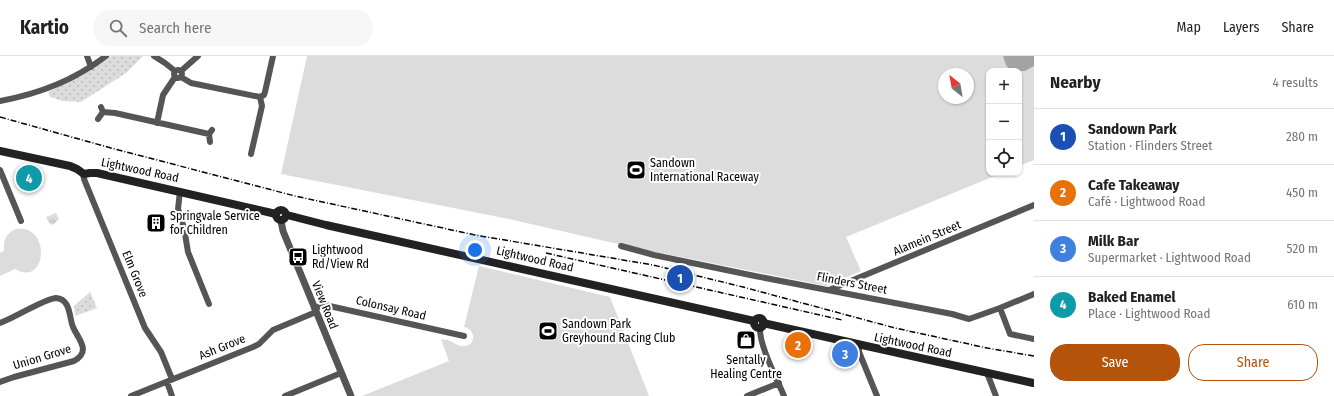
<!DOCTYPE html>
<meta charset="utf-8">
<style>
:root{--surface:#fff;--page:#f6f6f6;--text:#202124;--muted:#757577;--line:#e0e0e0;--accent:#b45309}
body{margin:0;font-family:"Fira Sans Condensed",sans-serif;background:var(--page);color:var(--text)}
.controls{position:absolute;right:12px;top:12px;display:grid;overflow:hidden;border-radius:8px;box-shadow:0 1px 3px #0004}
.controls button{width:36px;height:36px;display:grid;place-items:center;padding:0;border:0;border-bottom:1px solid var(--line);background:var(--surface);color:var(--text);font:20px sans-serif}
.compass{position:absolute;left:938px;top:12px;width:36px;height:36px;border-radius:50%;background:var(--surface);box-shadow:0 1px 3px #0004;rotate:329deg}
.you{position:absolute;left:475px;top:194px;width:14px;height:14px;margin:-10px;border:3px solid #fff;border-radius:50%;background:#1a73e8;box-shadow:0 0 0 6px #1a73e833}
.badge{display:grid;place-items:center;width:26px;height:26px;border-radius:50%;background:var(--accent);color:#fff;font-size:13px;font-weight:700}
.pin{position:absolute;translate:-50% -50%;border:2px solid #fff;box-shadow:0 1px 4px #0006}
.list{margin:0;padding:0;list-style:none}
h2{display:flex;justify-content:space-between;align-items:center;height:52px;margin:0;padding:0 16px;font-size:17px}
h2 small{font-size:13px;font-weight:400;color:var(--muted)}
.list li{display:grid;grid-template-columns:26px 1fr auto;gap:12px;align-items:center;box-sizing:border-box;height:56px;padding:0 16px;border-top:1px solid var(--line)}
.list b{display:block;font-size:15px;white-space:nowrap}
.list p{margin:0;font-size:13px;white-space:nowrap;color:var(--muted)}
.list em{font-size:13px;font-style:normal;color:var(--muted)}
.actions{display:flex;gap:8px;padding:12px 16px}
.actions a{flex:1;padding:9px 0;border:1px solid var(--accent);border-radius:16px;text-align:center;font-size:14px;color:var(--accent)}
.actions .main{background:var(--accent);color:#fff}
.icon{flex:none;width:22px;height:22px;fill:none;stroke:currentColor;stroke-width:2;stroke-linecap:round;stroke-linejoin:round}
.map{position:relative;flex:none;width:1034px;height:340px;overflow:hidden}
header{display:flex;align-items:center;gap:24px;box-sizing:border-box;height:56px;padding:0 20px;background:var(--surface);border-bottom:1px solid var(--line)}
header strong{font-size:19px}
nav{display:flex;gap:22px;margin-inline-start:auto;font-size:14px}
.search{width:280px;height:36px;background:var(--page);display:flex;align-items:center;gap:10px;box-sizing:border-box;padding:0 14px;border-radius:22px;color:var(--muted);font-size:15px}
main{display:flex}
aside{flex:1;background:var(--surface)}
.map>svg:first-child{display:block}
</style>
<header>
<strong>Kartio</strong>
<div class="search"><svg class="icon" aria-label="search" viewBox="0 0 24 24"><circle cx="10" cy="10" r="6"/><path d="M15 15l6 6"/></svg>Search here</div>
<nav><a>Map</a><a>Layers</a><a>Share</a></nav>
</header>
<main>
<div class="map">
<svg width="1034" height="340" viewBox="0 0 1034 340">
<defs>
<pattern id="grass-dots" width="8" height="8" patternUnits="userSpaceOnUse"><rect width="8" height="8" fill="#dcdcdc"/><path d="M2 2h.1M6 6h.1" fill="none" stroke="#bbb" stroke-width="1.8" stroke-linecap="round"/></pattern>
<pattern id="park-tufts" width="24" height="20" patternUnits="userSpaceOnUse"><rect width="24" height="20" fill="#dcdcdc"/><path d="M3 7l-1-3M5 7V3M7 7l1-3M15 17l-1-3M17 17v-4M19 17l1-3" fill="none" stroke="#bbb"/></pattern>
</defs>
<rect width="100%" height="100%" fill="#fff"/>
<path fill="url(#grass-dots)" d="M111,0H143L126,17L81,46L63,45L50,41L48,36L85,18Z
M90,236L97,252L75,260L74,250Z"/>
<path fill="url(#park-tufts)" d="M56,157L59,163L53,169L49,167L46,161Z"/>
<path fill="#dcdcdc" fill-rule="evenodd" d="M307,0H1034V104L1019,110V15H989V117H1002L846,181L861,215L827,230L631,191L509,163L281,118ZM944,18H968V42H944Z
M16,173C52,168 47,232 15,213L0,220V197L4,195C3,185 6,177 16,173Z
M479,210L610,241L649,340H362L449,305L441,283C444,284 447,283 450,285C456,287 458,291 465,290C476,289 476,273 464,271Z"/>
<path fill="#a3a3a3" d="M1003,0H1034V10L1025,15H1011L1006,9Z"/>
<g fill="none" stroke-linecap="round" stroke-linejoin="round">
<path stroke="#555" stroke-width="6" d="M87,0L91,11
M154,0L165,7L175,15
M174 18a4 4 0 1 1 8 0a4 4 0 1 1-8 0Z
M181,15L198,0
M181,21L191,27L260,41L264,39L265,36L273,0
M0,45C39,38 75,24 106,0
M103,56L115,57L209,78
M98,63L103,56L101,51
M157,67L163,39L175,21
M210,86L209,78L212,74
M251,98L262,50L260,41
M0,114L21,165
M83,118L84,123L145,272L161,296L172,323
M180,135L178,153L184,172L188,196L209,248
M621,190L654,199L755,220L952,258L969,263L1000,252L1010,278L1034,283
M829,234L1034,149
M314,252L325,249L464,280
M1000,252L1034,238
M0,267C12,263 46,242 56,242C71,243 69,262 73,271C78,283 92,295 74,305L14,321L0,326
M760,272C759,289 777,323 784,340
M859,289V296L877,340
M987,317L996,340
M167,326L172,340
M131,340L253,291L259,288L273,274L316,256
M285,340L341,317
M747,340L779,327"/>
<path stroke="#555" stroke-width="7" d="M281,165L283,175L351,340"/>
<path stroke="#222" stroke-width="8" d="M0,95L70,110L77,113L84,118L90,117H97L276,158
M276 159a5 5 0 1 1 10 0a5 5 0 1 1-10 0Z
M287,159L326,169L754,265
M754 267a5 5 0 1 1 10 0a5 5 0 1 1-10 0Z
M763,267L1033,327"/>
<path stroke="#000" stroke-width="1.5" stroke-dasharray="6 2 1 2" stroke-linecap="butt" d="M0,61L111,92L295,140L475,179L653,209L743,231L895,272L987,292L1034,300
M546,197L842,264"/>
</g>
<defs>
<g id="stadium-square" transform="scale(1)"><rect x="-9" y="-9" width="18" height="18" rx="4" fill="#000" stroke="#fff"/><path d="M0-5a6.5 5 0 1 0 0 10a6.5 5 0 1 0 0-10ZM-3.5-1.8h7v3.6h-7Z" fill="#fff"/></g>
<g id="building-square" transform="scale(1)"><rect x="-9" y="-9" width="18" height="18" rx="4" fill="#000" stroke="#fff"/><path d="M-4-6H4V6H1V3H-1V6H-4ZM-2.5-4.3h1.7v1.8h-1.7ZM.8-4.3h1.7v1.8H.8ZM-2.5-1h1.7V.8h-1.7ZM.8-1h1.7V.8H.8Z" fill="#fff"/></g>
<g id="bus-square" transform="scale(1)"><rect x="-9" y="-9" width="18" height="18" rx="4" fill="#000" stroke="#fff"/><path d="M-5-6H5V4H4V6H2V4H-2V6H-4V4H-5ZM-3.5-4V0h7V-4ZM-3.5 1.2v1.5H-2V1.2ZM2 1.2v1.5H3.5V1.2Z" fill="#fff"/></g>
<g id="shop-square" transform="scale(1)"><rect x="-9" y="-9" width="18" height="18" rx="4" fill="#000" stroke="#fff"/><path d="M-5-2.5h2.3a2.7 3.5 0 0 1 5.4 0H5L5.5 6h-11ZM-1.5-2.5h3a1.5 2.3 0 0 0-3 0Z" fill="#fff"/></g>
</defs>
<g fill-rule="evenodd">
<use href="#stadium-square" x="636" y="114"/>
<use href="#building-square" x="156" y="167"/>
<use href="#bus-square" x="298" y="201"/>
<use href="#stadium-square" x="548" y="275"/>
<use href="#shop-square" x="746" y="284"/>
</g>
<g text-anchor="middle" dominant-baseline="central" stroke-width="4" stroke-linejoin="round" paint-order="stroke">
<g font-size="12" fill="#000" stroke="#fff" text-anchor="start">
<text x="650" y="107">Sandown<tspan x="650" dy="14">International Raceway</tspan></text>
<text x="170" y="160">Springvale Service<tspan x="170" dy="14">for Children</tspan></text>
<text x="312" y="194">Lightwood<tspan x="312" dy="14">Rd/View Rd</tspan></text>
<text x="562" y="268">Sandown Park<tspan x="562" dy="14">Greyhound Racing Club</tspan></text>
<text x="746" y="304" text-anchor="middle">Sentally<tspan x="746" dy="14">Healing Centre</tspan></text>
</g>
<g font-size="12" fill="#000" stroke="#fff">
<text transform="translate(140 114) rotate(12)">Lightwood Road</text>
<text transform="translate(927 182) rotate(-23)">Alamein Street</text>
<text transform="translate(535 203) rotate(13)">Lightwood Road</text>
<text transform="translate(135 218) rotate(68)">Elm Grove</text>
<text transform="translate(852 227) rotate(11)">Flinders Street</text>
<text transform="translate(325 249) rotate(68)">View Road</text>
<text transform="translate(391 252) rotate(13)">Colonsay Road</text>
<text transform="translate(913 289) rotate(12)">Lightwood Road</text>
<text transform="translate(222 291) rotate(-22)">Ash Grove</text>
<text transform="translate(42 301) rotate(-17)">Union Grove</text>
</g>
</g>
</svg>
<div class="controls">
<button>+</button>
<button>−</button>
<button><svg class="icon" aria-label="locate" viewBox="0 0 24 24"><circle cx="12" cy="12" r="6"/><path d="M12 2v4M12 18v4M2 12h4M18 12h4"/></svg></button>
</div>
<svg class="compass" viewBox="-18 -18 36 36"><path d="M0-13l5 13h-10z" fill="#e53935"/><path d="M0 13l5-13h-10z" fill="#757577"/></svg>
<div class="you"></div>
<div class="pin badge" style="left:680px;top:222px;background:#1a4fb4">1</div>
<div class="pin badge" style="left:798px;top:289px;background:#e8710a">2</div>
<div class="pin badge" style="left:845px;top:298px;background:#3f7fe0">3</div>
<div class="pin badge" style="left:29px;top:122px;background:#0f9aa8">4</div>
</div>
<aside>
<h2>Nearby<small>4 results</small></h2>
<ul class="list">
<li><span class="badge" style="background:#1a4fb4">1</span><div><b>Sandown Park</b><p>Station · Flinders Street</p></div><em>280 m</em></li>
<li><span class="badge" style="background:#e8710a">2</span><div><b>Cafe Takeaway</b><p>Café · Lightwood Road</p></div><em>450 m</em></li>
<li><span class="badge" style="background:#3f7fe0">3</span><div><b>Milk Bar</b><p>Supermarket · Lightwood Road</p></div><em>520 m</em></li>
<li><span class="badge" style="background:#0f9aa8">4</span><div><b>Baked Enamel</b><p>Place · Lightwood Road</p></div><em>610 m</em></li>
</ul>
<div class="actions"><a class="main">Save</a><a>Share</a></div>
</aside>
</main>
